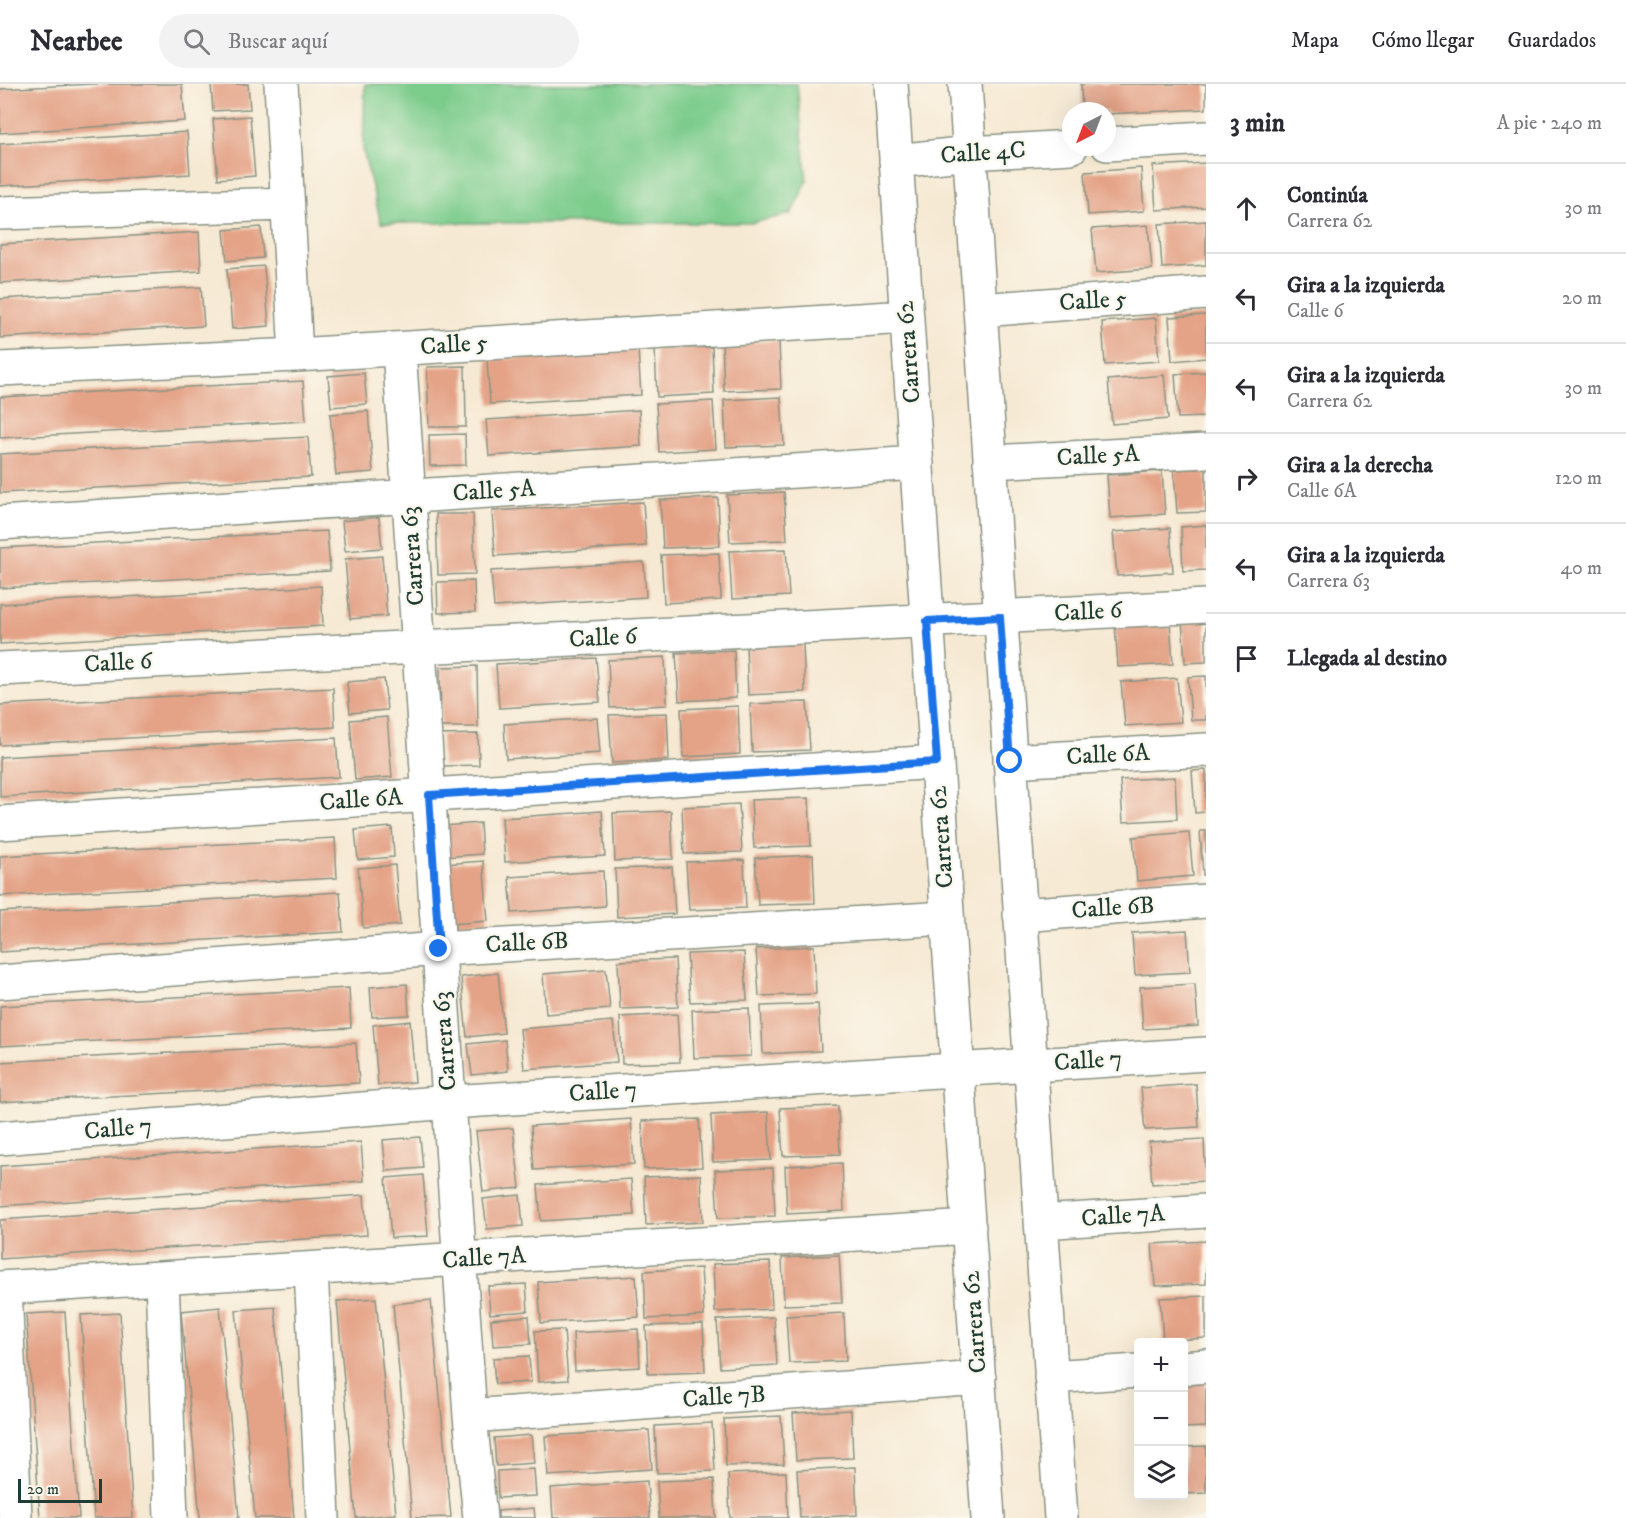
<!DOCTYPE html>
<html lang="es">
<meta charset="utf-8">
<style>
:root{--surface:#fff;--page:#f2f2f3;--text:#2b2b33;--muted:#7c7c81;--line:#e1e1e2}
body{margin:0;font-family:"IM FELL DW Pica",serif;background:var(--page);color:var(--text)}
.controls{position:absolute;right:18px;bottom:18px;display:grid;overflow:hidden;border-radius:6px;box-shadow:0 6px 24px #0002}
.controls button{width:54px;height:54px;display:grid;place-items:center;padding:0;border:0;border-bottom:2px solid var(--line);background:var(--surface);color:var(--text);font:30px sans-serif}
.compass{position:absolute;left:1062px;top:18px;width:54px;height:54px;border-radius:50%;background:var(--surface);box-shadow:0 6px 24px #0002;rotate:222deg}
.scale{position:absolute;left:18px;bottom:15px;width:84px;box-sizing:border-box;padding-left:6px;border:3px solid #1f3d34;border-top:0;font-size:16px;line-height:21px;white-space:nowrap;color:#1f3d34;-webkit-text-stroke:4px #fbf7ec;paint-order:stroke}
.stop{position:absolute;width:18px;height:18px;margin:-14px;border:4px solid #1a73e8;border-radius:50%;background:#fff}
.stop.end{background:#1a73e8;border-color:#fff;box-shadow:0 2px 6px #0008}
.list{margin:0;padding:0;list-style:none}
h2{display:flex;justify-content:space-between;align-items:center;height:78px;margin:0;padding:0 24px;font-size:26px}
h2 small{font-size:20px;font-weight:400;color:var(--muted)}
.list li{display:grid;grid-template-columns:39px 1fr auto;gap:18px;align-items:center;box-sizing:border-box;height:90px;padding:0 24px;border-top:2px solid var(--line)}
.list b{display:block;font-size:22px;white-space:nowrap}
.list p{margin:0;font-size:20px;white-space:nowrap;color:var(--muted)}
.list em{font-size:20px;font-style:normal;color:var(--muted)}
.icon{flex:none;width:33px;height:33px;fill:none;stroke:currentColor;stroke-width:2;stroke-linecap:round;stroke-linejoin:round}
.map{position:relative;flex:none;width:1206px;height:1434px;overflow:hidden}
header{display:flex;align-items:center;gap:36px;box-sizing:border-box;height:84px;padding:0 30px;background:var(--surface);border-bottom:2px solid var(--line)}
header strong{font-size:28px}
nav{display:flex;gap:33px;margin-inline-start:auto;font-size:21px}
.search{width:420px;height:54px;background:var(--page);display:flex;align-items:center;gap:15px;box-sizing:border-box;padding:0 21px;border-radius:33px;color:var(--muted);font-size:22px}
main{display:flex}
aside{flex:1;background:var(--surface)}
.map>svg:first-child{display:block}
</style>
<header>
<strong>Nearbee</strong>
<div class="search"><svg class="icon" aria-label="search" viewBox="0 0 24 24"><circle cx="10" cy="10" r="6"/><path d="M15 15l6 6"/></svg>Buscar aquí</div>
<nav><a>Mapa</a><a>Cómo llegar</a><a>Guardados</a></nav>
</header>
<main>
<div class="map">
<svg width="1206" height="1434" viewBox="0 0 1206 1434">
<rect width="100%" height="100%" fill="#fbf7ec"/>
<filter id="ink" filterUnits="userSpaceOnUse"><feTurbulence type="fractalNoise" baseFrequency=".0167" numOctaves="2"/><feDisplacementMap in="SourceGraphic" scale="12" xChannelSelector="R" yChannelSelector="G"/><feConvolveMatrix kernelMatrix="1 2 1 2 8 2 1 2 1" color-interpolation-filters="sRGB"/></filter>
<filter id="wash" filterUnits="userSpaceOnUse"><feTurbulence type="fractalNoise" baseFrequency=".008" numOctaves="4" result="noise"/><feDisplacementMap in="SourceGraphic" scale="24" xChannelSelector="R" yChannelSelector="G"/><feGaussianBlur stdDeviation="1.35" result="paint"/><feColorMatrix in="noise" values="0 0 0 0 0 0 0 0 0 0 0 0 0 0 0 0 0 1.4 0 .05"/><feComposite in="paint" operator="in"/></filter>
<g filter="url(#wash)">
<rect width="100%" height="100%" fill="#f6e9d3"/>
<path fill="#7ccc8c" stroke="#4e8460" stroke-width="1.5" d="M365,0H797L807,97L791,130L752,139H381L363,66Z"/>
<g id="blocks">
<path fill="#e4a387" d="M92,0H182L185,37L0,49V5Z
M211,0H248L250,25L213,27Z
M1081,0H1206V25L1107,30V27H1082Z
M250,32L255,92L218,95L213,35Z
M187,48L190,90L0,102V60Z
M1206,79V123L1156,126L1153,82Z
M1141,84L1144,127L1088,131L1085,88Z
M1206,137V181L1162,184L1159,140Z
M1148,141L1152,185L1096,189L1092,145Z
M261,143L263,174L227,177L224,146Z
M199,148L201,187L0,199V160Z
M264,182L269,242L232,245L227,185Z
M201,203L204,242L0,254V215Z
M1206,231V274L1172,277L1169,233Z
M1156,234L1159,277L1105,281L1102,238Z
M779,257L781,305L724,307L722,259Z
M712,263L714,310L657,313L655,265Z
M638,266L641,311L490,320L487,276Z
M465,282L466,343H429L427,283Z
M1206,288V333L1178,334L1175,290Z
M364,289L367,320L331,323L328,292Z
M1164,291L1168,335L1112,340L1108,296Z
M303,297L306,337L0,354V313Z
M781,313L784,361L726,363L724,316Z
M713,317L716,365L659,368L656,320Z
M639,326L641,362L489,372L486,336Z
M368,327L373,388L336,391L330,330Z
M465,350L466,381L430,382L429,351Z
M308,353L311,393L0,409V370Z
M1206,384V428L1177,429L1174,386Z
M1162,387L1165,430L1110,434L1107,391Z
M784,408L787,456L730,458L727,411Z
M718,414L720,462L663,464L660,416Z
M643,418L646,462L495,472L492,427Z
M436,430H473L475,490L438,491Z
M379,433L382,464L345,467L342,437Z
M1206,441V486L1183,487L1181,443Z
M1170,444L1173,488L1117,492L1113,448Z
M327,447L330,487L0,504V464Z
M786,465L789,512L732,515L729,467Z
M719,469L721,516L664,519L661,471Z
M382,472L387,532L350,535L345,475Z
M644,478L646,513L494,523L491,487Z
M474,497L475,528L438,529L437,498Z
M321,502L323,542L0,560V520Z
M1206,534V578L1185,579L1182,535Z
M1170,537L1173,580L1118,583L1115,540Z
M803,560L805,608L748,611L746,563Z
M734,566L736,614L679,617L676,569Z
M665,573L667,621L610,624L608,576Z
M596,574L600,618L499,624L496,580Z
M477,582L478,643H441L440,583Z
M1206,592V636H1191L1188,593Z
M1177,594L1181,638L1125,642L1121,598Z
M384,595L387,626L350,629L347,598Z
M333,604L335,643L0,661V621Z
M807,618L810,666L752,668L750,620Z
M738,622L740,670L683,673L681,625Z
M667,629L669,676L612,679L609,631Z
M387,633L392,693L355,696L350,636Z
M597,634L600,669L506,675L504,640Z
M478,650L479,681L442,682L441,651Z
M336,654L339,693L0,713V673Z
M1206,686V728L1195,729L1192,687Z
M1175,693L1177,735L1123,738L1120,696Z
M809,714L811,762L754,764L751,716Z
M739,720L742,768L684,770L682,723Z
M602,727L605,772L505,778L502,734Z
M671,727L673,775L615,777L613,729Z
M480,739L482,770L445,773L443,742Z
M392,743L394,773L358,776L355,746Z
M1200,747H1206V791H1203Z
M1189,748L1193,792L1137,797L1133,753Z
M335,754L337,794L0,812V772Z
M813,771L815,819L758,821L755,774Z
M744,776L746,824L689,826L686,778Z
M483,777L488,837L451,840L445,780Z
M395,781L400,841L363,844L358,784Z
M672,783L675,830L617,833L615,785Z
M603,787L605,822L512,829L509,793Z
M340,808L343,848L0,868V828Z
M1187,846L1190,888L1135,891L1132,849Z
M814,862L816,910L759,912L756,865Z
M744,868L747,916L690,918L687,870Z
M675,875L678,923L620,925L618,877Z
M606,885L610,925L546,930L543,890Z
M498,889L504,949L467,953L461,893Z
M407,900L409,931L372,933L370,903Z
M1195,900L1198,942L1143,945L1140,903Z
M349,904L351,944L0,962V922Z
M818,920L821,967L763,970L761,922Z
M749,924L751,972L694,974L692,926Z
M677,930L680,978L622,980L620,933Z
M410,937L415,998L378,1001L373,941Z
M613,937L617,978L524,985L520,945Z
M505,956L508,987L472,991L468,960Z
M356,959L359,999L0,1018V978Z
M1196,1000L1199,1043L1145,1046L1141,1004Z
M838,1022L840,1070L783,1072L780,1024Z
M768,1028L771,1076L713,1078L711,1031Z
M631,1035L634,1080L534,1086L531,1042Z
M699,1035L702,1083L644,1085L642,1037Z
M513,1044L520,1104L483,1108L476,1047Z
M420,1053L423,1084L386,1087L383,1056Z
M1204,1055L1206,1097L1152,1100L1149,1058Z
M361,1058L364,1097L0,1122V1082Z
M842,1079L844,1127L787,1130L785,1082Z
M773,1084L775,1132L718,1134L715,1086Z
M423,1091L428,1152L391,1154L386,1094Z
M701,1091L703,1138L646,1141L644,1093Z
M631,1095L634,1131L541,1137L538,1101Z
M364,1111L367,1151L0,1175V1136Z
M520,1111L523,1142L487,1145L483,1115Z
M1206,1157V1200L1155,1202L1152,1160Z
M839,1171L842,1219L784,1221L782,1174Z
M770,1178L772,1225L715,1228L713,1180Z
M701,1184L704,1232L646,1235L644,1187Z
M636,1192L639,1233L541,1239L538,1198Z
M526,1200L528,1227L490,1230L488,1202Z
M1206,1212V1254L1163,1257L1160,1214Z
M376,1214L396,1430L356,1434L337,1217Z
M431,1216L451,1433L412,1434L393,1220Z
M220,1223L239,1434H200L181,1227Z
M275,1223L294,1434H255L236,1226Z
M65,1228L79,1434H40L26,1230Z
M120,1229L133,1434H94L81,1231Z
M844,1229L846,1277L789,1279L786,1232Z
M529,1232L531,1260L493,1262L491,1235Z
M774,1233L777,1281L720,1284L717,1236Z
M703,1240L705,1288L648,1290L646,1242Z
M638,1245L640,1283L575,1287L573,1249Z
M564,1246L568,1296L538,1298L535,1247Z
M529,1272L531,1298L495,1300L493,1274Z
M1206,1297V1343L1184,1344V1298Z
M851,1326L853,1374L796,1376L793,1329Z
M781,1332L784,1380L726,1382L724,1335Z
M712,1339L715,1387L657,1389L655,1342Z
M649,1346L652,1385L548,1392L545,1352Z
M531,1351L534,1379L496,1382L494,1354Z
M1206,1362V1409L1184,1410V1363Z
M855,1383L857,1431L800,1434L797,1386Z
M534,1385L536,1412L498,1414L497,1387Z
M786,1388L788,1434H730L728,1390Z
M714,1395L716,1434H659L657,1397Z
M647,1397L650,1434H553L551,1404Z
M534,1424L535,1434H498V1427Z"/>
</g>
</g>
<g filter="url(#ink)">
<use href="#blocks" fill-opacity="0" stroke="#8a9384" stroke-width="1.5"/>
<g fill="none" stroke-linecap="round" stroke-linejoin="round">
<g stroke="#8a9384" stroke-width="36">
<path id="minor" d="M281,0L296,271
M891,0L988,1434
M965,0L1061,1434
M1107,60L1206,54
M896,77L970,69L1071,63
M0,129L287,120
M980,226L1206,209
M399,265L470,1332L480,1434
M0,285L296,271L907,233
M990,378L1206,367
M0,439L917,379
M0,585L1206,522
M1010,677L1206,666
M0,739L937,678
M1020,831L1206,817
M0,898L439,865L947,834
M0,1054L450,1018L1206,970
M1041,1138L1206,1127
M311,1185L323,1434
M162,1194L171,1434
M0,1204L969,1143
M5,1204L15,1434
M1184,1284L1206,1282
M1051,1293L1138,1287
M470,1332L979,1294"/>
</g>
<use href="#minor" stroke="#fff" stroke-width="33"/>
</g>
</g>
<g fill="none" stroke-linecap="round" stroke-linejoin="round" filter="url(#ink)">
<path stroke="#1a73e8" stroke-width="8" d="M439,865L429,711L937,678L927,537L1000,533L1010,677"/>
</g>
<g text-anchor="middle" dominant-baseline="central" stroke-width="4.5" stroke-linejoin="round" paint-order="stroke">
<g font-size="24" fill="#1f3d34" stroke="#fbf7ec">
<text transform="translate(983 69) rotate(-4)">Calle 4C</text>
<text transform="translate(1093 217) rotate(-4)">Calle 5</text>
<text transform="translate(454 261) rotate(-4)">Calle 5</text>
<text transform="translate(909 268) rotate(-94)">Carrera 62</text>
<text transform="translate(1098 372) rotate(-3)">Calle 5A</text>
<text transform="translate(494 407) rotate(-4)">Calle 5A</text>
<text transform="translate(413 472) rotate(-94)">Carrera 63</text>
<text transform="translate(1088 528) rotate(-3)">Calle 6</text>
<text transform="translate(603 554) rotate(-3)">Calle 6</text>
<text transform="translate(118 579) rotate(-3)">Calle 6</text>
<text transform="translate(1108 671) rotate(-3)">Calle 6A</text>
<text transform="translate(361 716) rotate(-4)">Calle 6A</text>
<text transform="translate(942 753) rotate(-94)">Carrera 62</text>
<text transform="translate(1113 824) rotate(-4)">Calle 6B</text>
<text transform="translate(527 859) rotate(-3)">Calle 6B</text>
<text transform="translate(445 957) rotate(-94)">Carrera 63</text>
<text transform="translate(1088 977) rotate(-4)">Calle 7</text>
<text transform="translate(603 1008) rotate(-4)">Calle 7</text>
<text transform="translate(118 1045) rotate(-5)">Calle 7</text>
<text transform="translate(1123 1132) rotate(-4)">Calle 7A</text>
<text transform="translate(484 1174) rotate(-4)">Calle 7A</text>
<text transform="translate(975 1238) rotate(-94)">Carrera 62</text>
<text transform="translate(724 1313) rotate(-4)">Calle 7B</text>
</g>
</g>
</svg>
<div class="controls">
<button>+</button>
<button>−</button>
<button><svg class="icon" aria-label="layers" viewBox="0 0 24 24"><path d="M12 4l9 5-9 5-9-5zM3 14l9 5 9-5"/></svg></button>
</div>
<svg class="compass" viewBox="-18 -18 36 36"><path d="M0-13l5 13h-10z" fill="#e53935"/><path d="M0 13l5-13h-10z" fill="#7c7c81"/></svg>
<div class="scale">20 m</div>
<div class="stop" style="left:1010px;top:677px"></div>
<div class="stop end" style="left:439px;top:865px"></div>
</div>
<aside>
<h2>3 min<small>A pie · 240 m</small></h2>
<ul class="list">
<li><svg class="icon" aria-label="ahead" viewBox="0 0 24 24"><path d="M12 20V5M6 11l6-6 6 6"/></svg><div><b>Continúa</b><p>Carrera 62</p></div><em>30 m</em></li>
<li><svg class="icon" aria-label="left" viewBox="0 0 24 24"><path d="M17 20v-9H6M10 6l-5 5 5 5"/></svg><div><b>Gira a la izquierda</b><p>Calle 6</p></div><em>20 m</em></li>
<li><svg class="icon" aria-label="left" viewBox="0 0 24 24"><path d="M17 20v-9H6M10 6l-5 5 5 5"/></svg><div><b>Gira a la izquierda</b><p>Carrera 62</p></div><em>30 m</em></li>
<li><svg class="icon" aria-label="right" viewBox="0 0 24 24"><path d="M7 20v-9h11M14 6l5 5-5 5"/></svg><div><b>Gira a la derecha</b><p>Calle 6A</p></div><em>120 m</em></li>
<li><svg class="icon" aria-label="left" viewBox="0 0 24 24"><path d="M17 20v-9H6M10 6l-5 5 5 5"/></svg><div><b>Gira a la izquierda</b><p>Carrera 63</p></div><em>40 m</em></li>
<li><svg class="icon" aria-label="arrive" viewBox="0 0 24 24"><path d="M6 21V4h12l-3 4 3 4H6"/></svg><div><b>Llegada al destino</b></div></li>
</ul>
</aside>
</main>
